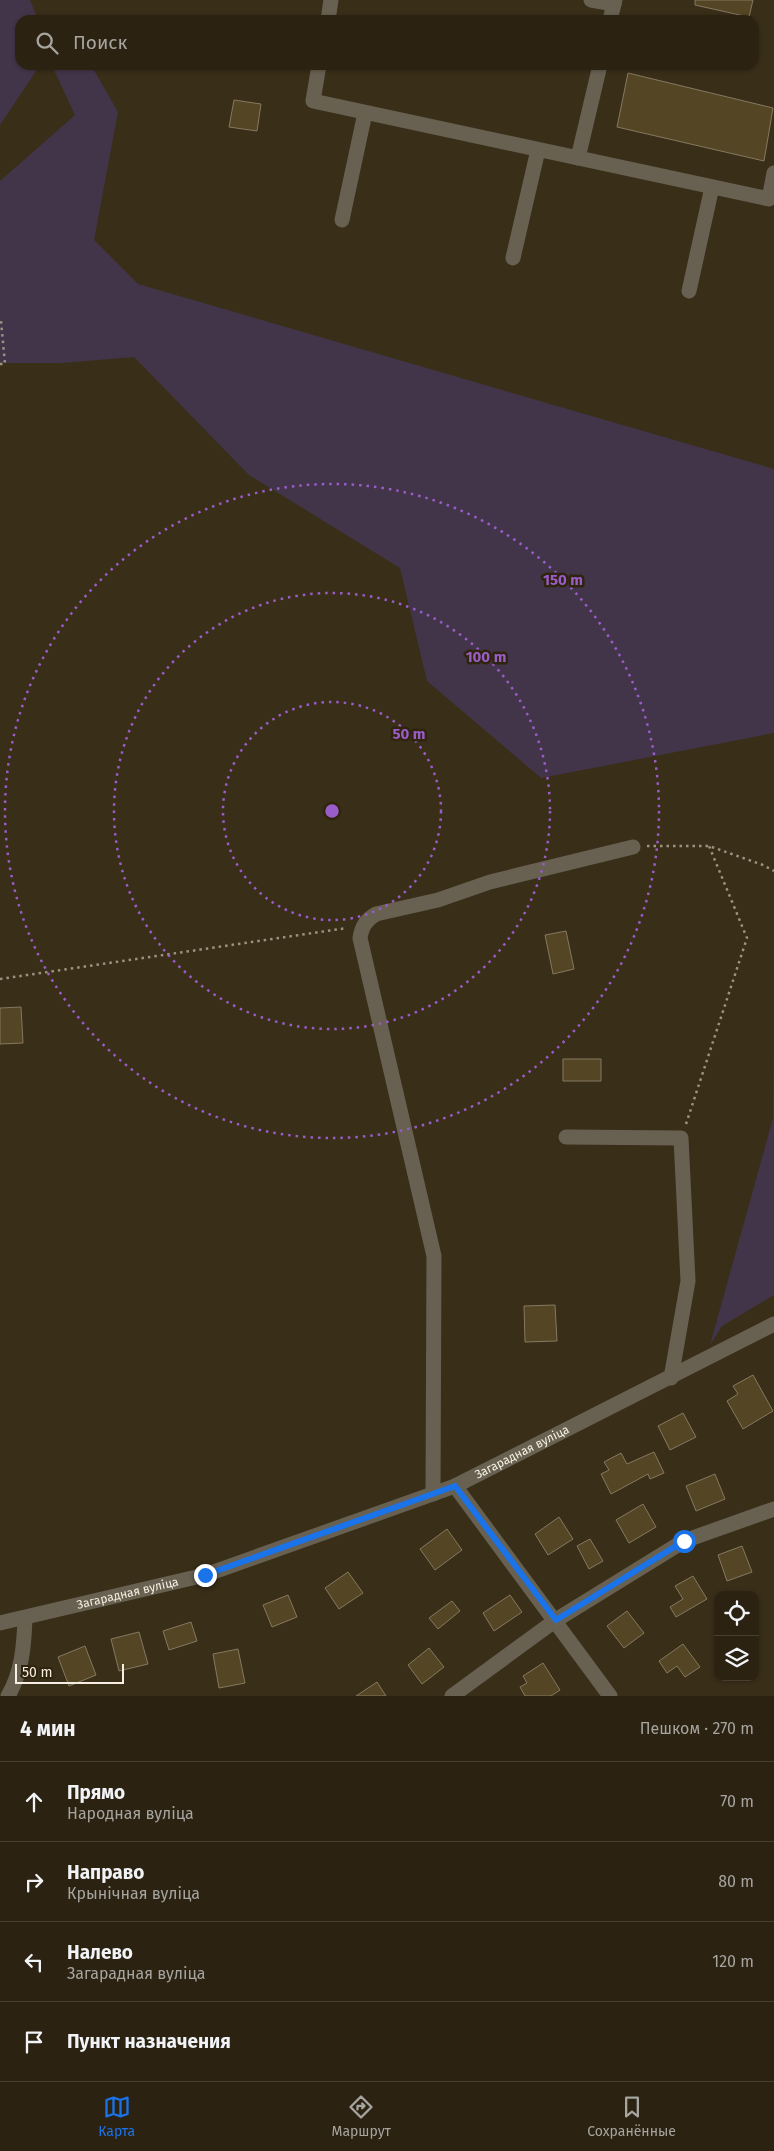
<!DOCTYPE html>
<html lang="ru">
<meta charset="utf-8">
<style>
:root{--surface:#2b2212;--page:#332a1b;--text:#f1f3f6;--muted:#a6a49f;--line:#473f32;--accent:#1a73e8}
body{margin:0;font-family:"Fira Sans",sans-serif;background:var(--page);color:var(--text)}
.controls{position:absolute;right:15px;bottom:15px;display:grid;overflow:hidden;border-radius:10px;box-shadow:0 1px 4px #0004}
.controls button{width:45px;height:45px;display:grid;place-items:center;padding:0;border:0;border-bottom:1px solid var(--line);background:var(--surface);color:var(--text);font:25px sans-serif}
.scale{position:absolute;left:15px;bottom:12px;width:109px;box-sizing:border-box;padding-left:5px;border:2px solid #f5eee1;border-top:0;font-size:14px;line-height:18px;white-space:nowrap;color:#f5eee1;-webkit-text-stroke:4px #2f240e;paint-order:stroke}
.stop{position:absolute;width:15px;height:15px;margin:-11px;border:4px solid #1a73e8;border-radius:50%;background:#fff}
.stop.end{background:#1a73e8;border-color:#fff;box-shadow:0 1px 5px #0008}
.list{margin:0;padding:0;list-style:none}
h2{display:flex;justify-content:space-between;align-items:center;height:65px;margin:0;padding:0 20px;font-size:21px}
h2 small{font-size:16px;font-weight:400;color:var(--muted)}
.list li{display:grid;grid-template-columns:32px 1fr auto;gap:15px;align-items:center;box-sizing:border-box;height:80px;padding:0 20px;border-top:1px solid var(--line)}
.list b{display:block;font-size:19px;white-space:nowrap}
.list p{margin:0;font-size:16px;white-space:nowrap;color:var(--muted)}
.list em{font-size:16px;font-style:normal;color:var(--muted)}
.icon{flex:none;width:28px;height:28px;fill:none;stroke:currentColor;stroke-width:2;stroke-linecap:round;stroke-linejoin:round}
.map{position:relative;flex:none;width:774px;height:1696px;overflow:hidden}
.search{position:absolute;background:var(--surface);box-shadow:0 1px 4px #0004;left:15px;right:15px;top:15px;height:55px;display:flex;align-items:center;gap:12px;box-sizing:border-box;padding:0 18px;border-radius:15px;color:var(--muted);font-size:19px}
.sheet{height:385px;background:var(--surface)}
nav{display:flex;justify-content:space-around;align-items:center;box-sizing:border-box;height:70px;border-top:1px solid var(--line);background:var(--surface);font-size:14px;color:var(--muted)}
nav a{display:grid;justify-items:center;gap:2px}
nav .on{color:var(--accent)}
.map>svg:first-child{display:block}
</style>
<div class="map">
<svg width="774" height="1696" viewBox="0 0 774 1696">
<rect width="100%" height="100%" fill="#392e18"/>
<path fill="#433549" d="M0,0H30L38,20H20V65H40L0,125Z
M60,65H91L118,112L94,240L138,284L774,469V733L541,778L427,681L400,568L249,475L134,357L62,363H0V181L75,115L54,70Z
M774,1024V1295L722,1326L710,1345L773,1118Z"/>
<path fill="#544524" stroke="#857961" d="M695,0H753L749,17L695,5Z
M628,73L773,108L764,161L617,127Z
M234,100L261,104L257,131L229,127Z
M566,931L574,969L553,974L545,935Z
M21,1007L23,1043L0,1044V1008Z
M563,1059H601V1081H563Z
M555,1305L557,1341L525,1342L524,1306Z
M753,1375L773,1411L743,1429L727,1401L738,1394L733,1386Z
M683,1413L696,1437L670,1450L658,1426Z
M654,1452L664,1473L650,1479L648,1474L611,1494L601,1474L609,1470L604,1462L621,1453L627,1464Z
M715,1474L725,1499L696,1511L686,1486Z
M643,1504L656,1527L629,1543L616,1520Z
M559,1517L573,1539L548,1555L535,1534Z
M447,1529L462,1550L435,1570L420,1549Z
M590,1539L603,1561L589,1569L577,1546Z
M742,1546L752,1572L727,1581L718,1555Z
M348,1572L363,1593L339,1609L325,1588Z
M693,1576L707,1599L676,1617L670,1607L683,1599L675,1586Z
M288,1595L297,1617L272,1627L263,1605Z
M510,1595L522,1612L494,1631L483,1613Z
M452,1601L460,1611L438,1629L429,1618Z
M627,1611L644,1633L624,1648L607,1626Z
M191,1622L197,1641L169,1650L163,1631Z
M139,1632L148,1664L119,1671L111,1639Z
M683,1644L700,1667L685,1677L677,1666L667,1673L659,1661Z
M85,1646L96,1675L69,1686L58,1657Z
M429,1648L444,1667L422,1684L408,1665Z
M238,1649L245,1683L219,1688L213,1654Z
M543,1663L560,1690L551,1696H525L520,1687L527,1683L523,1676Z
M377,1682L386,1696H356Z"/>
<g fill="none" stroke-linecap="round" stroke-linejoin="round">
<path stroke="#9b9381" stroke-width="2.5" stroke-dasharray="2.5 4" stroke-linecap="butt" d="M0,364H5L1,321
M647,846H709L763,865L774,871
M0,979L347,928
M686,1124L747,938L709,846"/>
<g stroke="#686152" stroke-width="15">
<path d="M591,0L614,4"/>
<path d="M328,20L331,0"/>
<path d="M610,20L615,0"/>
<path d="M319,65L313,101L769,199L774,173"/>
<path d="M578,158L600,65"/>
<path d="M342,220L365,113"/>
<path d="M513,258L538,150"/>
<path d="M689,291L712,187"/>
<path d="M566,1137L681,1138L688,1281L671,1378"/>
<path d="M455,1486L610,1696"/>
<path d="M433,1494L434,1256L360,938C362,926 366,920 376,914L438,900L490,882L633,847"/>
<path id="s1" d="M0,1623L205,1575L455,1486L774,1324"/>
<path d="M8,1696C22,1672 24,1646 25,1618"/>
<path d="M452,1696L556,1620L684,1541L774,1509"/>
</g>
</g>
<g fill="none" stroke-linecap="round" stroke-linejoin="round">
<path stroke="#1a73e8" stroke-width="6" d="M205,1575L455,1486L556,1620L684,1541"/>
</g>
<g fill="none" stroke="#9a5cc8" stroke-width="2.5" stroke-dasharray="2.5 5">
<circle cx="332" cy="811" r="109"/>
<circle cx="332" cy="811" r="218"/>
<circle cx="332" cy="811" r="327"/>
</g>
<g text-anchor="middle" dominant-baseline="central" stroke-width="5" stroke-linejoin="round" paint-order="stroke">
<g font-size="12" fill="#f5eee1" stroke="#2f240e">
<text stroke="none"><textPath href="#s1" startOffset="551">Загарадная вуліца</textPath></text>
<text stroke="none"><textPath href="#s1" startOffset="131">Загарадная вуліца</textPath></text>
</g>
</g>
<circle cx="332" cy="811" r="8" fill="#9a5cc8" stroke="#2f240e" stroke-width="2.5"/>
<g font-size="15" text-anchor="middle" font-weight="bold" fill="#9a5cc8" stroke="#2f240e" stroke-width="5" stroke-linejoin="round" paint-order="stroke">
<text x="563" y="585">150 m</text>
<text x="486" y="662">100 m</text>
<text x="409" y="739">50 m</text>
</g>
</svg>
<div class="controls">
<button><svg class="icon" aria-label="locate" viewBox="0 0 24 24"><circle cx="12" cy="12" r="6"/><path d="M12 2v4M12 18v4M2 12h4M18 12h4"/></svg></button>
<button><svg class="icon" aria-label="layers" viewBox="0 0 24 24"><path d="M12 4l9 5-9 5-9-5zM3 14l9 5 9-5"/></svg></button>
</div>
<div class="scale">50 m</div>
<div class="stop" style="left:684px;top:1541px"></div>
<div class="stop end" style="left:205px;top:1575px"></div>
<div class="search"><svg class="icon" aria-label="search" viewBox="0 0 24 24"><circle cx="10" cy="10" r="6"/><path d="M15 15l6 6"/></svg>Поиск</div>
</div>
<section class="sheet">
<h2>4 мин<small>Пешком · 270 m</small></h2>
<ul class="list">
<li><svg class="icon" aria-label="ahead" viewBox="0 0 24 24"><path d="M12 20V5M6 11l6-6 6 6"/></svg><div><b>Прямо</b><p>Народная вуліца</p></div><em>70 m</em></li>
<li><svg class="icon" aria-label="right" viewBox="0 0 24 24"><path d="M7 20v-9h11M14 6l5 5-5 5"/></svg><div><b>Направо</b><p>Крынічная вуліца</p></div><em>80 m</em></li>
<li><svg class="icon" aria-label="left" viewBox="0 0 24 24"><path d="M17 20v-9H6M10 6l-5 5 5 5"/></svg><div><b>Налево</b><p>Загарадная вуліца</p></div><em>120 m</em></li>
<li><svg class="icon" aria-label="arrive" viewBox="0 0 24 24"><path d="M6 21V4h12l-3 4 3 4H6"/></svg><div><b>Пункт назначения</b></div></li>
</ul>
</section>
<nav>
<a class="on"><svg class="icon" aria-label="map" viewBox="0 0 24 24"><path d="M3 6l6-2 6 2 6-2v14l-6 2-6-2-6 2zM9 4v14M15 6v14"/></svg>Карта</a>
<a><svg class="icon" aria-label="directions" viewBox="0 0 24 24"><path d="M12 3l9 9-9 9-9-9zM9 14v-3h6M13 9l2 2-2 2"/></svg>Маршрут</a>
<a><svg class="icon" aria-label="saved" viewBox="0 0 24 24"><path d="M7 4h10v16l-5-4-5 4z"/></svg>Сохранённые</a>
</nav>
